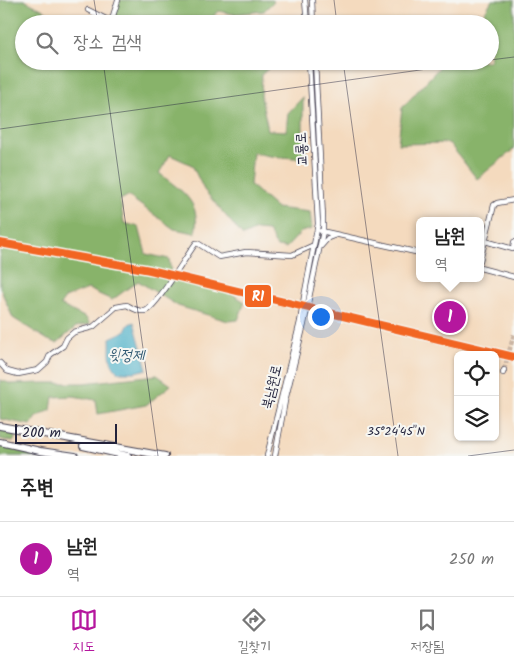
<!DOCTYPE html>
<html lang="ko">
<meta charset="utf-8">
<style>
:root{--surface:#fff;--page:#f6f6f6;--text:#222;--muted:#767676;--line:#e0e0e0;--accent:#b5179e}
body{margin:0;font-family:Kalam,"Poor Story",sans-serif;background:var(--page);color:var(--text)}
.controls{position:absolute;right:15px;bottom:15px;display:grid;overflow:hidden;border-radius:8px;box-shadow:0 1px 4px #0004}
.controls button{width:45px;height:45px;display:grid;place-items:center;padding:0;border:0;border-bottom:1px solid var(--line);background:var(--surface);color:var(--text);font:25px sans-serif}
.scale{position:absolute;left:15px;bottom:12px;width:102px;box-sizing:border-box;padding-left:5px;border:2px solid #22223b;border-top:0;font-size:14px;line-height:18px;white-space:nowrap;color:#22223b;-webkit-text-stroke:4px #f6f6f2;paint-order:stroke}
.you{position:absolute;left:320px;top:316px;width:18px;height:18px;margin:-12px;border:4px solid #fff;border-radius:50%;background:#1a73e8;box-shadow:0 0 0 8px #1a73e833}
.badge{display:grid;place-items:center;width:32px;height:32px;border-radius:50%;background:var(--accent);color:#fff;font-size:16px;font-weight:700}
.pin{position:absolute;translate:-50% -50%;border:2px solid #fff;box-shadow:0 1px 5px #0006}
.popup{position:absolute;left:416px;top:217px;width:68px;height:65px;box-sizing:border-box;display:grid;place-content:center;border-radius:8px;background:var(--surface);filter:drop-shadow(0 1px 4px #0005);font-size:16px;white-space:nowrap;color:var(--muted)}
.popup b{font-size:19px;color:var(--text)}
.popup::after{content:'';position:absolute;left:50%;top:100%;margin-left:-10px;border:10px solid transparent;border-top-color:var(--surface)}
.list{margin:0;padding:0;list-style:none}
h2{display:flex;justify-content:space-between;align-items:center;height:65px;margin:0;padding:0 20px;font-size:21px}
h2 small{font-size:16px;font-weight:400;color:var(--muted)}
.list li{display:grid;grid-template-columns:32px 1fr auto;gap:15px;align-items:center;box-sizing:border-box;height:75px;padding:0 20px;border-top:1px solid var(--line)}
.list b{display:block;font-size:19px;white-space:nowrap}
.list p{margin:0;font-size:16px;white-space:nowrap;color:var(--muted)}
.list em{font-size:16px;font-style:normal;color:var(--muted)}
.icon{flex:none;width:28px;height:28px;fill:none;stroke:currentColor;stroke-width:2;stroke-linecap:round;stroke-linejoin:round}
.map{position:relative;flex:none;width:514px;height:456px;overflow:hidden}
.search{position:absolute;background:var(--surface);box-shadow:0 1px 4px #0004;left:15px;right:15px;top:15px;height:55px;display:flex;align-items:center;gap:12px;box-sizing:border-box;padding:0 18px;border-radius:28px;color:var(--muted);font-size:19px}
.sheet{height:140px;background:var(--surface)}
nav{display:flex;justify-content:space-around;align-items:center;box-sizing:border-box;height:70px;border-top:1px solid var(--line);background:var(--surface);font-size:14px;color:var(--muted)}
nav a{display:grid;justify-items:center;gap:2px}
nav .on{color:var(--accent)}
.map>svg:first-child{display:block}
</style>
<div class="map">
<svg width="514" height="456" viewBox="0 0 514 456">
<rect width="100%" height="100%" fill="#f6f6f2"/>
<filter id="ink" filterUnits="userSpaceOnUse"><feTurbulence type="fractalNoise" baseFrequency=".02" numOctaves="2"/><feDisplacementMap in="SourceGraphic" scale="10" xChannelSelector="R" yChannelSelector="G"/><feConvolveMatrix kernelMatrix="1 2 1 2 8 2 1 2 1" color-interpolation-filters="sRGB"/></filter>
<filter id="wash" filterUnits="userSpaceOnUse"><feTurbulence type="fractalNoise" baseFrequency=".0096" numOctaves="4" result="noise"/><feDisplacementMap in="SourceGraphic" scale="20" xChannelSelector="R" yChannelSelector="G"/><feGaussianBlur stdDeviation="1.12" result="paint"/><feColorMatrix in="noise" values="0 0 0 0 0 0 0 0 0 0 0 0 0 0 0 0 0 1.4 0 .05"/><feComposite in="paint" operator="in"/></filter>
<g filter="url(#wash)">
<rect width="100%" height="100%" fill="#f4dabe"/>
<path fill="#88b36b" stroke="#556a53" d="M0,0H24L71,24H24V61H277L262,74L261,97L268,130L286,131L288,113L303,97V132L307,159C289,157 270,158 253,152L250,185L276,208L310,212L312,229L301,232L286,248L277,247L268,231L256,230L243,236L204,190L192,165L170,155L159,173C181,191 202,201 195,233L174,229L128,196L120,200L124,223L139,227L146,254L169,259L171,273L208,279L245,302L238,320L228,321L178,306L138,281L112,300L88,289L65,298L60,305L86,318L90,324L76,327L57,343L48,340L13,318L0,288Z
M120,0H272L274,1L264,11L233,14L218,11L211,19L215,24H112Z
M492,0H514V149L477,179L449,143L398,144L402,108L445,61H490V24H478Z
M157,375L171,385L146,405L98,414L96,400L73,396L53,397L51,410L36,417L31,425L0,419V380L12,384L43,383H84Z
M0,429L14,434L15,439L13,442L0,439Z
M0,446L36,456H0Z"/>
<path fill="#48afc7" stroke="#356881" d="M134,322L147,369L135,372H118C107,362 111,351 110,338L125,331L129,324Z"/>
</g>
<g filter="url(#ink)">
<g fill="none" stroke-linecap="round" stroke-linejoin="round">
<path stroke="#cab5a4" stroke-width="4.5" stroke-dasharray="4.5 2" stroke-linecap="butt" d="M504,370L514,334"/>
<g stroke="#423e4f" stroke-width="6">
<path id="minor" d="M305,0L307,24
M312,0L313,24
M88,10L108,20L112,19L118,0
M321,231L420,253
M485,241L513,249L514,242
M321,246L328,238L336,235
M480,261L494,205L497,203L514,200
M480,268L514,277
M304,297L318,224L309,61
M309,298L323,231V218L315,61
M0,363L7,371L18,374L38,370L47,362L50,355L63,346L67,338L74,332L93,327L116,307L127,305C132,308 138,312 145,311C156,308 186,256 196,243L199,244L219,257L246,252L292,255L314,245
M503,373L504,370
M267,456L300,322
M275,456L285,401L304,324"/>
</g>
<g stroke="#423e4f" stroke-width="8">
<path id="highway" d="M0,426L165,456
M0,442L40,451L75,456
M83,446L128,456"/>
</g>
<use href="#minor" stroke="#fff" stroke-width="4.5"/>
<use href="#highway" stroke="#fff" stroke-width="6"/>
<path stroke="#22223b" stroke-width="1" stroke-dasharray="8 4" stroke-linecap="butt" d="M225,289L494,355
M495,355L514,360"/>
<g stroke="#423e4f" stroke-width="6" stroke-linecap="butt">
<path id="minor-bridge" d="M300,322L304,297
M304,324L309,298"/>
</g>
<use href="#minor-bridge" stroke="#fff" stroke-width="4.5"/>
<g stroke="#f6f6f2" stroke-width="11">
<path id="rail-1" d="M0,243L150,270L514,357"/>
</g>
<use href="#rail-1" stroke="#f26522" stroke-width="8"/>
</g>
</g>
<path fill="none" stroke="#22223b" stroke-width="1" stroke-opacity="0.45" d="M94,0L98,24M334,0L337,24M490,60L514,57M103,61L158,456M343,61L398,456M0,129L484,61M468,456L514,450"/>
<g text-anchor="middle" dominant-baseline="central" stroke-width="4" stroke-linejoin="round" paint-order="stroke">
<g font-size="14" fill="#22223b" stroke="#f6f6f2">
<text transform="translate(302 149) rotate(-93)">교룡로</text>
<text transform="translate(272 387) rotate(-76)">북남원로</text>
</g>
<g font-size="15" font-style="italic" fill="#315a73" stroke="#f6f6f2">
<text x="126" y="356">윗정제</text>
</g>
</g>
<g font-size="12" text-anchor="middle" fill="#22223b" stroke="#f6f6f2" stroke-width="4" stroke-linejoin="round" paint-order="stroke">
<text x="396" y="435">35°24'45"N</text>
</g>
<rect stroke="#f6f6f2" stroke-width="2" x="244" y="284" width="28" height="24" rx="5" fill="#f26522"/>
<g font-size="14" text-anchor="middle" font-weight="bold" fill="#fff">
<text x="258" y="301">R1</text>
</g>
</svg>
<div class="controls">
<button><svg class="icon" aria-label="locate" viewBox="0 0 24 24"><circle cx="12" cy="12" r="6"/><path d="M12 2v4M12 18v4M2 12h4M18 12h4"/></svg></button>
<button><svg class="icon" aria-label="layers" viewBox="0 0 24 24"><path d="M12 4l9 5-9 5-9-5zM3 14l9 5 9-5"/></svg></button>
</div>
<div class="scale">200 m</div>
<div class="you"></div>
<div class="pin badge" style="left:450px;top:317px">1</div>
<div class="popup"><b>남원</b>역</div>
<div class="search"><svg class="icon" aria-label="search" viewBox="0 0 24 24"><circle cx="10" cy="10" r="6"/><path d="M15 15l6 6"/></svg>장소 검색</div>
</div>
<section class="sheet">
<h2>주변<small></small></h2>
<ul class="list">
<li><span class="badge">1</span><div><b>남원</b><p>역</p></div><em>250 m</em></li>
</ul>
</section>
<nav>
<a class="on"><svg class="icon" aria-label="map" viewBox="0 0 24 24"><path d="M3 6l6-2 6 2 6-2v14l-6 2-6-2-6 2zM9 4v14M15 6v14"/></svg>지도</a>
<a><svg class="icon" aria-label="directions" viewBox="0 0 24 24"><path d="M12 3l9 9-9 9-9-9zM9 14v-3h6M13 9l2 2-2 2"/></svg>길찾기</a>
<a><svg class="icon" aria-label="saved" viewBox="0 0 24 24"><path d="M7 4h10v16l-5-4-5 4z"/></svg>저장됨</a>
</nav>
